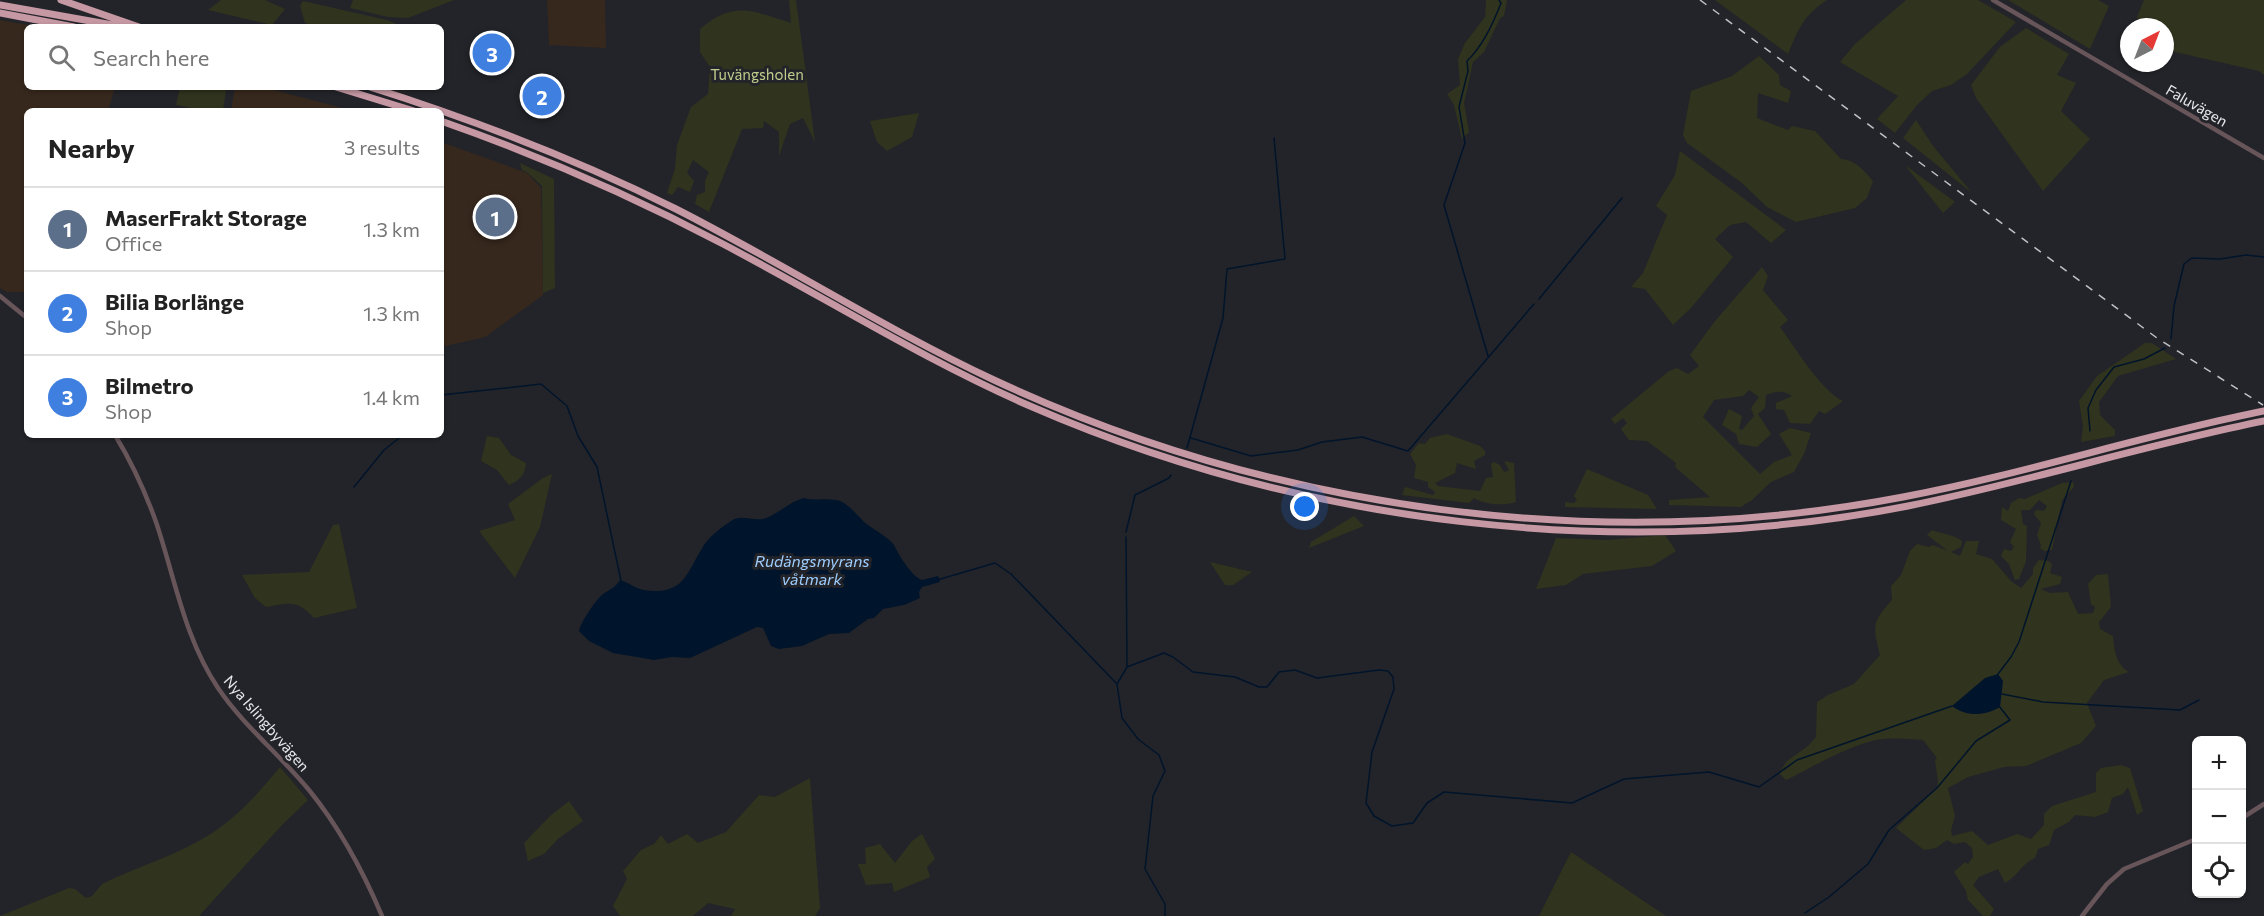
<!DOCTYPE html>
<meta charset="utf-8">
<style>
:root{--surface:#fff;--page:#f6f6f6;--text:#222;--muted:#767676;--line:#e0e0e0;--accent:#7c3aed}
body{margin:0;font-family:Commissioner,sans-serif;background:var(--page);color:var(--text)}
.controls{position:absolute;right:18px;bottom:18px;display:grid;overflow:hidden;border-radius:9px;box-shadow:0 2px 4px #0004}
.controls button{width:54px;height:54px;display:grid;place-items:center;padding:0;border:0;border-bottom:2px solid var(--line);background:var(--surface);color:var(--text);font:30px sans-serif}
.compass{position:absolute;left:2120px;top:18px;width:54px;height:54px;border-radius:50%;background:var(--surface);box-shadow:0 2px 4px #0004;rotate:42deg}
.you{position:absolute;left:1305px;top:507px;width:21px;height:21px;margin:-15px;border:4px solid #fff;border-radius:50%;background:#1a73e8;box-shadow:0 0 0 9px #1a73e833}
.badge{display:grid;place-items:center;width:39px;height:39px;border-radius:50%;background:var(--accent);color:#fff;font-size:20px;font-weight:700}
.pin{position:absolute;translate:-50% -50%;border:3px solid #fff;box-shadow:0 2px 6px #0006}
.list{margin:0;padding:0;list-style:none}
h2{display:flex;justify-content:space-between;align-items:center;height:78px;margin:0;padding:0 24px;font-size:26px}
h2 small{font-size:20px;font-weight:400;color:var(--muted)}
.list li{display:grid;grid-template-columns:39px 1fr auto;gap:18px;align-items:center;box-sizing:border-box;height:84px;padding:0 24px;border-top:2px solid var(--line)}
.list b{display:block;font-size:22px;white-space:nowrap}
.list p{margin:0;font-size:20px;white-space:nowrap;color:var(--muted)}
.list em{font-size:20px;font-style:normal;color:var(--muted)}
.icon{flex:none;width:33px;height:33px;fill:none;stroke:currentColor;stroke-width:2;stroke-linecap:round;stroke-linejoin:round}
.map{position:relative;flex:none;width:2264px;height:916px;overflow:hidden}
.search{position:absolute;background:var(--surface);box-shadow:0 2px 4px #0004;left:24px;top:24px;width:420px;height:66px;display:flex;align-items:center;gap:15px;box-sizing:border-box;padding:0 21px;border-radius:9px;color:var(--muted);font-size:22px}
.panel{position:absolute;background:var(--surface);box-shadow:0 2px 4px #0004;left:24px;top:108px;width:420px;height:330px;border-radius:9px}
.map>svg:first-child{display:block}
</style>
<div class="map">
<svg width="2264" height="916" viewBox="0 0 2264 916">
<rect width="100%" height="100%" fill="#232429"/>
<path fill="#37281d" d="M547,0H605L606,48L549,45Z
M0,20L38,27H27V87H115L108,111H27V292H7L0,288Z
M235,87H262L354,111H231Z
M441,142L527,173L541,188L543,295L485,337L441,347Z"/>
<path fill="#30331d" d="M221,0H265L285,9L272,25L208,10Z
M353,0H454L408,18L388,17L350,8Z
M789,0H796L815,142L803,118L790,124L779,156V132L764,121L763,128L742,129L709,212L695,204L697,195L705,192V181L709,172L693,160L687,173L694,181L690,192L678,187L672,195L667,193L675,169L677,145L691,107L708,94L710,67L700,52V29C735,0 752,11 791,23Z
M1486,0H1507L1504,16L1500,18L1484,52L1473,62L1464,103L1469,132L1462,139L1454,105L1447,94L1460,85L1458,59L1465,43L1485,17Z
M1715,0H1827C1803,16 1799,28 1788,54Z
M1906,0H1978L2016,22L1967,74L1951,85L1932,91L1917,105L1895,133L1877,119L1898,96L1840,62L1855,44Z
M2008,0H2098L2109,6L2090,49Z
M2144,0H2264V75L2259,71L2175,52L2165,46V27H2142L2137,17Z
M303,1L387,20L404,27H316L305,23L300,6Z
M2026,28L2069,54L2057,75L2076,83L2061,111L2090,139L2043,191L1976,98L1971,85L2000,47Z
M1759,56L1779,75L1780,85L1791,91L1788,103L1758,93L1757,118L1788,130L1792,126L1815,131L1841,159C1855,160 1864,170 1873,181L1867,198L1855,208L1796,222L1767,207L1742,183L1687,143L1683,135L1691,91L1732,76Z
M180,87H212L226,90L223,111H206L176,105Z
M919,113L912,137L887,151L877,142L870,121Z
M1916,120L1933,146L1972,193L1903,138Z
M1680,151L1786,230L1771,243L1746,222L1730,225L1715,239L1733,257L1691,308L1673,325L1645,289L1631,287L1643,273L1667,215L1656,206L1675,175Z
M520,163L554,179L555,288L543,293L542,186L528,173L522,170Z
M1905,165L1955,202L1943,213Z
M1762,267L1768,276L1763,290L1788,320L1780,327C1794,346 1822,392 1843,401L1825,414L1819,411L1810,424L1790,423L1784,410L1776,409V403L1792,396C1783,390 1776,391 1766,395L1765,408L1758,414L1771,434L1757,447L1739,444L1736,434L1722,425L1729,409L1742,416L1739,429L1742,430L1754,416L1751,408L1759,397L1749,390L1743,396L1714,400L1703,417L1760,474L1774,462L1792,455L1779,434L1790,428L1811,433L1804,454L1794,472L1771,482L1752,500L1741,507L1669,505V500L1710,497L1675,467L1676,463L1647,441L1629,440L1621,429L1627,423L1623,418L1615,424L1611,419L1669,371L1677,368L1688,374L1699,366L1690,355L1715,321Z
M2145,343H2152L2176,359L2118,376L2099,402L2100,415L2115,430V436L2081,442L2083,426L2079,401L2097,376Z
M1447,434L1480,446L1485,451V455L1474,461L1476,469L1457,463L1455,473L1435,483L1438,486L1480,491L1486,478L1493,477L1491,464L1494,462L1500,465L1504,472L1509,470L1504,461L1514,463L1516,502C1503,506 1486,505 1474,498L1469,503L1402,495L1405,487L1433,495L1435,492L1428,487V482L1414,478L1416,465L1410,454L1419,443L1425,444L1430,438Z
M487,436L499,438L511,455L526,463C525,475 520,480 509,485L497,470L481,461Z
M1587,469L1648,495L1657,509L1565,507V502L1574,503L1577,500L1574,496Z
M552,474L540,527L515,578L479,531L515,520L508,504L543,478Z
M2073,482L2074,487L2062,500L2052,550L2044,551L2040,548L2041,545L2037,535L2041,523L2034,514L2036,510L2044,511L2047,506L2039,500L2030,510H2021L2023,524L2027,526L2026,561L2019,579L2015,580L2009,564L2001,556L2004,549L2011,551L2014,547L2010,542L2016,529L2001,520L2002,507L2008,511L2011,503L2019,498L2025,499L2062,483Z
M1354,516L1364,526L1309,548L1311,542Z
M339,524L357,608L314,618C297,599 289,603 266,607L255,598L242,575L309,572L333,525Z
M1932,530C1940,533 1957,536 1962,541L1961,547L1951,552L1960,556L1966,541H1979L1976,554L1992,559L2011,581L2021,588L2033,574V568L2039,560L2049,561L2052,565L2050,573L2062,577L2060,584L2041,589L2050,593L2068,592L2078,614L2093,613L2095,607L2091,604L2088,584L2096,575L2108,574L2111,607L2099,622L2100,629L2113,636C2114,649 2116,665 2129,672L2104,680L2087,703L2096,726L2081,743L2026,766L2004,767L1968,777L1948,788L1955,816L1951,830L1952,836L1972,831L1988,845L2017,834L2031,839L2044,825V814L2052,806L2096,792V773L2101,768L2121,765L2130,768L2143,811L2137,815L2128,787L2123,794L2112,798L2108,812L2095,817L2075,815L2069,822L2054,830L2049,845L2038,849L2035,858C2021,864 2018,876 2005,883L1998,869L1979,877L1973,885L1994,909L1990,916H1983L1968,900L1966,891L1954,872L1965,862L1968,864L1973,857L1972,848L1965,842L1954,844L1947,840L1936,848L1924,850L1896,828L1937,788L1938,782L1935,760L1937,758L1923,740C1908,739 1892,737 1876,740C1845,747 1815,766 1786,780L1779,773L1787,761L1808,746L1816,737L1817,702L1828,695L1854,684L1880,655C1873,626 1871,623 1892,600L1891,586L1901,575L1910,551L1917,544L1929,547L1933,545L1948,551L1927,535Z
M1665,535L1676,551L1652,566L1583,574L1566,585L1536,589L1556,538L1608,540Z
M1210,562L1252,572L1233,585H1225Z
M280,767L308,800L282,825L199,916H0L69,888L75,889L86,898L92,896L102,884C143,864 189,852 226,823C247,807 263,787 280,767Z
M810,778L820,908L815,916H731L735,909L708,903L693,916H620L613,906L627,879L623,871L641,850L654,844L661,835L668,844L687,834L698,843L726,832L759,795L775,797Z
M569,801L583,821L558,839L544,854L528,861L524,843L550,816Z
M922,834L935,859L927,867L930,877L894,892L892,883L866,885L858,864H866L865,848L880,844L895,863L912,841Z
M1571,852L1666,916H1539Z"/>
<path fill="#00142b" d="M804,498C815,501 825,498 836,500C849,502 858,518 868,525C876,531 888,537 894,545C899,555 911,576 922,580L938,576L940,582L922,587L919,592L920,598L904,605L883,609L874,618L868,619L849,633L829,634L802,646L779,649L771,646L763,628L757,627L690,658L672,657L654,660L613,653L589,641L579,631C580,624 593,604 599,598C607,589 613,591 620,580C628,582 634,588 644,590C685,596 686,573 704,545C710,536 722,527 731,521C740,514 752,521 763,519C778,515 788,502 804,498Z
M1998,674L2003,681L2000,707C1985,716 1966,717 1952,706L1985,678Z"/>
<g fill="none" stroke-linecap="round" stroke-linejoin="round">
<path stroke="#00142b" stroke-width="1.5" d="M1539,299L1622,198
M2171,339L2174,306L2184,264L2192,258L2220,259L2246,255L2264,257
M1488,356L1444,205L1465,143L1459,107L1468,71L1467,61C1483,46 1493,24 1501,3L1499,0
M441,395L541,384L567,406L578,436L597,467L621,581
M2090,431L2088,408L2096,390L2114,367L2144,359L2165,348
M1191,438L1251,456L1298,450L1322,442L1362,437L1408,451L1534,304
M1187,448L1223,318L1227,269L1285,259L1274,138
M354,487L384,450L403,435
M1126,532L1135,495L1169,478L1171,475
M937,580L995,563L1011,574L1117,684
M1127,667L1164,653L1173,657L1193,672L1235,677L1259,687H1267L1279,672L1295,670L1317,678L1379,670L1388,671L1393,677L1394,689L1372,752L1366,803L1374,816L1392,826L1413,823L1427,803L1444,792L1572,803L1624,779L1709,772L1759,787L1797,760L1952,706
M1998,674L2011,657L2019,642L2071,481
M1117,684L1122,718L1138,739L1159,755L1165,771L1153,796L1145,869L1165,904V916
M1117,684L1127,667L1126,537
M2002,694L2043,702L2180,710L2199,700
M1805,913L1829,897L1868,864L1889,830L1937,788L1976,741L2010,720L1999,706"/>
<path stroke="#67555a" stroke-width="4.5" d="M1993,0L2264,158
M0,296L27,318
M115,435C132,463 145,491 156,522C175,578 184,637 218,688C243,725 280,755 309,790C340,828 363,871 382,916
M2242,818L2264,804
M2082,916L2107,884L2124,869L2196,839"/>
<path stroke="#c598a3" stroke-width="7" d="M61,0L139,27
M0,5L124,27
M0,13L74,27
M336,87L414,111
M370,87C474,120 578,160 676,209C784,264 885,329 994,380C1275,511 1599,555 1903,497C2025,474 2143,435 2264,411
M441,121C538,155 632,196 723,244C826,298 924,360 1030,406C1301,524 1617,563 1908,506C2028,482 2144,445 2264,421"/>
<path stroke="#c0c1c6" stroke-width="1.5" stroke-dasharray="8 8" stroke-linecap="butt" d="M1700,0L2157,338L2263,405"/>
</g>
<g text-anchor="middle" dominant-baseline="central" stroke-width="6" stroke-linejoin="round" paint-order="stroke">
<g font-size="15" fill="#c1cc8c" stroke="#232429">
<text x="757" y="74">Tuvängsholen</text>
</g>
<g font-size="15" fill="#e7e8ec" stroke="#232429">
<text transform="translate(2197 105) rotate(30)">Faluvägen</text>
<text transform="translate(267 723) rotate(49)">Nya Islingbyvägen</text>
</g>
<g font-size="16" font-style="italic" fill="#9ecdfe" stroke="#232429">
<text x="812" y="560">Rudängsmyrans<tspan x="812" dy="18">våtmark</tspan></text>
</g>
</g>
</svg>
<div class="controls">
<button>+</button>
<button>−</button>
<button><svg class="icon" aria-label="locate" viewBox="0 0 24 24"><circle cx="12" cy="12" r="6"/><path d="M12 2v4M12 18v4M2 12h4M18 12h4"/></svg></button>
</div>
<svg class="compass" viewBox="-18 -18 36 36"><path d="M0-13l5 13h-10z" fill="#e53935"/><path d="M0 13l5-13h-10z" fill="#767676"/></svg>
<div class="you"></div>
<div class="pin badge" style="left:495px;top:217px;background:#5c6f8a">1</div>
<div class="pin badge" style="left:542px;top:96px;background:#3f7fe0">2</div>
<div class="pin badge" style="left:492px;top:53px;background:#3f7fe0">3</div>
<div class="search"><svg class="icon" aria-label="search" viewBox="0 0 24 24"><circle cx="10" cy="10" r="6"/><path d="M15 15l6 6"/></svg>Search here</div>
<section class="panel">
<h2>Nearby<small>3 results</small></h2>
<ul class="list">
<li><span class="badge" style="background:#5c6f8a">1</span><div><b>MaserFrakt Storage</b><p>Office</p></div><em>1.3 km</em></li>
<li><span class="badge" style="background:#3f7fe0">2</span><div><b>Bilia Borlänge</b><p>Shop</p></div><em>1.3 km</em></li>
<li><span class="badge" style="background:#3f7fe0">3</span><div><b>Bilmetro</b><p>Shop</p></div><em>1.4 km</em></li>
</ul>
</section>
</div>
